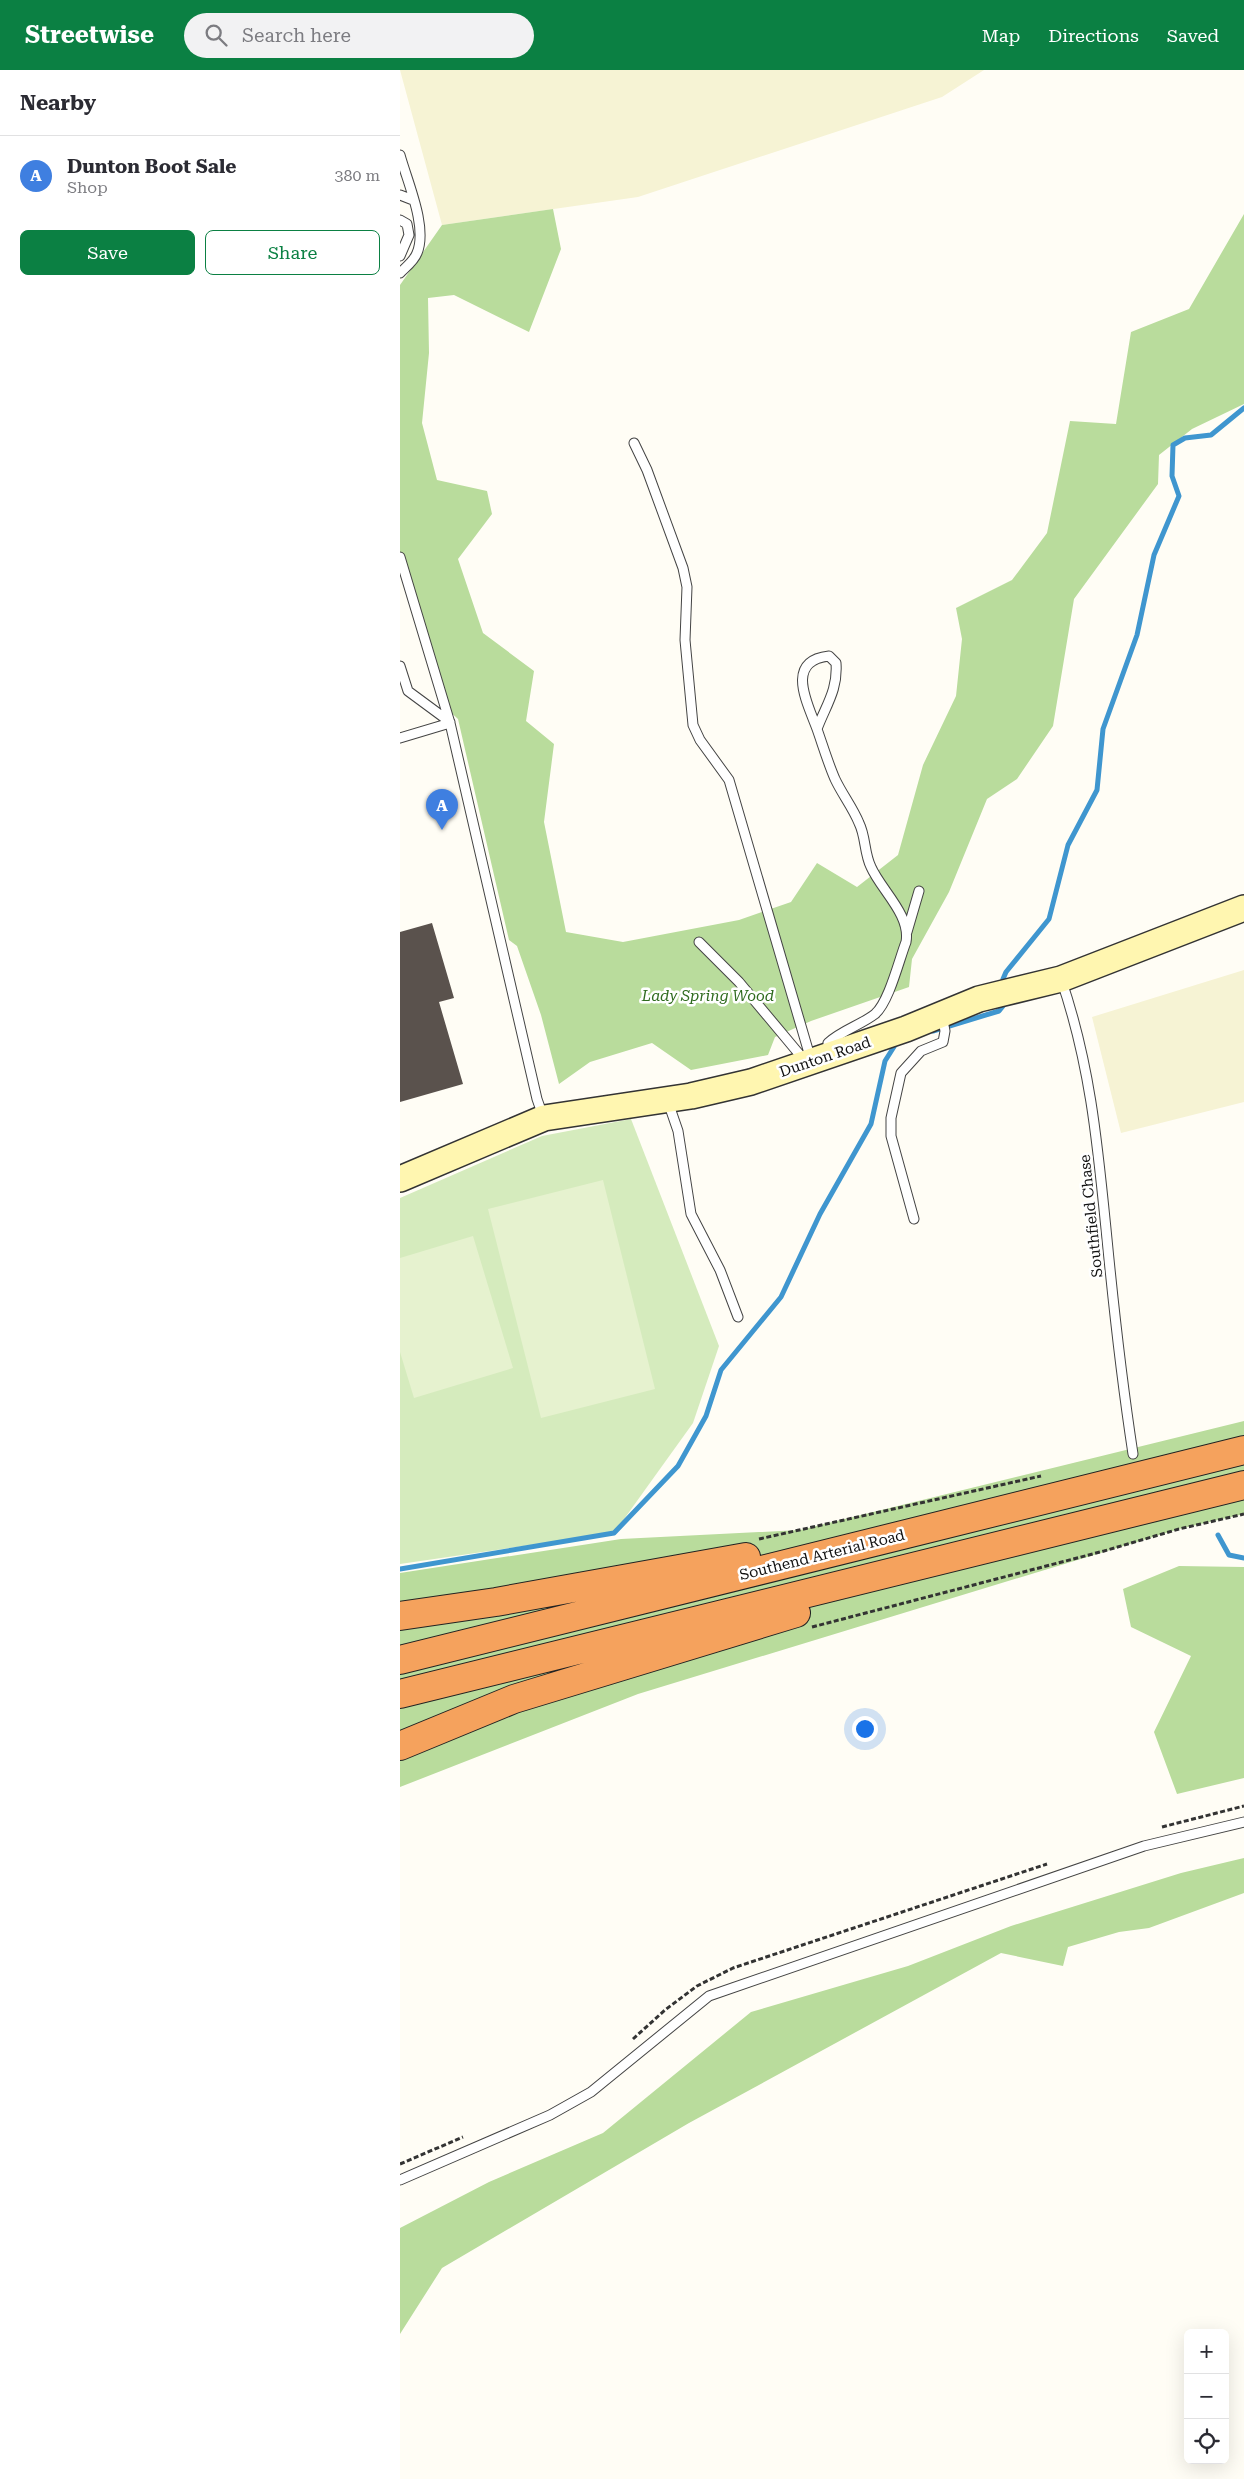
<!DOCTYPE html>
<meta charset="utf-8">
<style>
:root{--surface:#fff;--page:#f2f2f3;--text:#2b2b33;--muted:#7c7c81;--line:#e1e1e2;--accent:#0b8043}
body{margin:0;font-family:"Roboto Serif",serif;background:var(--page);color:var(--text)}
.controls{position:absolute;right:15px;bottom:15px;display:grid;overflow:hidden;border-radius:8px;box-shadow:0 5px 20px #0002}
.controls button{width:45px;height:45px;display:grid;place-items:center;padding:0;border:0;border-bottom:1px solid var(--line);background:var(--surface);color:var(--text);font:25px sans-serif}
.you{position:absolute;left:464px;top:1658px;width:18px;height:18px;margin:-12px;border:4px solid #fff;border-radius:50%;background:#1a73e8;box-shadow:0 0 0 8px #1a73e833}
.badge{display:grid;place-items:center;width:32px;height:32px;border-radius:50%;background:var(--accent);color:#fff;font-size:16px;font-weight:700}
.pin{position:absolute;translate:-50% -41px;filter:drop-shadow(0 1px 2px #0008)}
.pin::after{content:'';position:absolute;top:26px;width:18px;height:15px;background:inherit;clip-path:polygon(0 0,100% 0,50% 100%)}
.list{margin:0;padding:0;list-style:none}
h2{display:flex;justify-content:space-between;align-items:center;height:65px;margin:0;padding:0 20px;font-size:21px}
h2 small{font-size:16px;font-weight:400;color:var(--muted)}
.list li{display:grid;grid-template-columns:32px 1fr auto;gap:15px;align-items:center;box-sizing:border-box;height:80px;padding:0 20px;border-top:1px solid var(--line)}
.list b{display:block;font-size:19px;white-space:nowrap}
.list p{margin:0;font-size:16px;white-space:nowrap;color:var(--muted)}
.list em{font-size:16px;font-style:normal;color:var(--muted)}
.actions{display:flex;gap:10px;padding:15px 20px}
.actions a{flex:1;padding:11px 0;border:1px solid var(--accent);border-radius:8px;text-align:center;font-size:18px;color:var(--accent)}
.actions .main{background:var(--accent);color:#fff}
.icon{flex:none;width:28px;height:28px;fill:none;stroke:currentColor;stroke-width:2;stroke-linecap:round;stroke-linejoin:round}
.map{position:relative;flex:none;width:844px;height:2409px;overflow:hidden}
header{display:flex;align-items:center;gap:30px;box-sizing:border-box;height:70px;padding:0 25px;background:var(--accent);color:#fff}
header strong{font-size:24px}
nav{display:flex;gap:28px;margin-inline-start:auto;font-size:18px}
.search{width:350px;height:45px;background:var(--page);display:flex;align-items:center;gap:12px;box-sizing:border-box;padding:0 18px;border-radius:28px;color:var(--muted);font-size:19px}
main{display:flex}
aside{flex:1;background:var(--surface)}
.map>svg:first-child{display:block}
</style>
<header>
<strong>Streetwise</strong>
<div class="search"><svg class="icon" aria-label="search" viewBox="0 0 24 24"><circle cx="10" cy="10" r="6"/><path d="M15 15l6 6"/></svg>Search here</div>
<nav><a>Map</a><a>Directions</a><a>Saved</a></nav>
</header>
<main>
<aside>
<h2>Nearby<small></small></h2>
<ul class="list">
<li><span class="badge" style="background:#3f7fe0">A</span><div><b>Dunton Boot Sale</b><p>Shop</p></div><em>380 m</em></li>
</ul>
<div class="actions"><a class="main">Save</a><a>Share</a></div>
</aside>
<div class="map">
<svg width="844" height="2409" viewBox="0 0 844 2409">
<rect width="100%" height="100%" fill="#fffdf5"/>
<path fill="#f6f3d4" d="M0,0H584L542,27L238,127L42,155Z
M844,900V1032L721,1063L692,947Z"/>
<path fill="#d5ebbd" d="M231,1049L319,1276L293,1353L214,1463L0,1494V1128L142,1066Z"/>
<path fill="#b9dc9c" d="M153,139L161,179L129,262L54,225L28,228L29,283L22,353L37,410L87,421L92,444L58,489L83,563L134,601L126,651L154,674L144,752L166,862L223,872L339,850L391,832L417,793L457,817L498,785L523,695L556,626L562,569L556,538L612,510L647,463L670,351L716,354L731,262L789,239L844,144V334L792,359L759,385L758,414L674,529L653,656L617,709L587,729L549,822L512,889L509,917L411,951L375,967L368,985L291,1000L252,973L190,992L159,1014L141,945L117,876L109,870L58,649L45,637L0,482V215L42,155Z
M844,1351V1444L779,1459L238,1624L0,1717V1503L221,1469L400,1460Z
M779,1496L844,1497V1708L777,1724L754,1662L791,1586L731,1557L723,1519Z
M844,1788V1823L749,1858L719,1862L668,1877L663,1896L601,1883L289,2053L42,2198L0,2264V2158L89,2112L203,2063L351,1942L508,1896L611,1856L781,1803Z"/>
<path fill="#e6f2cf" d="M203,1110L255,1319L141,1348L88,1139Z
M73,1166L113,1298L14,1328L0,1282V1188Z"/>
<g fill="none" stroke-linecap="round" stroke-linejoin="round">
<path stroke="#3f96cf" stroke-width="5" d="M603,909L606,902L649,849L668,775L697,720L703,659L737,565L754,485L779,426L772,406L773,375L785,368L811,365L844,338
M533,961L599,941L607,931
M818,1465L829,1485L844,1488
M0,1499L214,1463L278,1396L306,1346L321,1300L381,1227L420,1144L471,1054L485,991L497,972"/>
</g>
<path fill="#5a524d" d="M32,853L54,928L39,932L63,1014L0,1032V862Z"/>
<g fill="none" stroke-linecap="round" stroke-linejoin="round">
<g stroke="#444" stroke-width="11">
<path id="lane" d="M0,85C7,111 28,157 17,183C14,191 6,197 0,203
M0,125L13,130
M0,150L7,154L9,165L0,186
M234,373L247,400L283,498L287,517L285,570L293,655L300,670L329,710L411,990
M0,487L50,653L137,1029L143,1046
M0,596L8,621L50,652
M417,659C426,635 438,620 436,593L429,586C384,591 408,634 417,659C423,676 428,693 435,709C442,724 453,738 459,753C466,767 464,783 471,797C481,820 511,845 506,872C499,890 489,932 475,944C461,955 442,960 428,973L431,983
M0,668L50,653
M507,862L519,821
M299,872L339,912L405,991
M661,909C691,996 698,1079 707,1169C714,1241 722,1312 733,1384
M268,1032L278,1061L291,1144L320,1200L338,1247
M514,1149L491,1066V1048L501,1003L521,981L543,972L545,961L542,945
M0,2110L150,2045L191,2022L309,1926L744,1776L844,1752"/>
</g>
<g stroke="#333" stroke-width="28">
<path id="secondary" d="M0,1109L144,1048L291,1026L351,1012L506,959L579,929L661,909L844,838"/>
</g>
<g stroke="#222" stroke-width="30">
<path id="highway" d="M0,1546L96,1532L346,1487
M0,1590L844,1380
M0,1624L844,1415
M0,1676L114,1629L396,1543"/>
</g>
<path stroke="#333" stroke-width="3" stroke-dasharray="5 2.5" stroke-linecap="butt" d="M359,1469L641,1406
M412,1557L704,1481L779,1459L844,1444
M762,1757L844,1736
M233,1969L265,1940L297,1916L333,1898L647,1794
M0,2094L63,2067"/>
<use href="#lane" stroke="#fff" stroke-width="9"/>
<use href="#secondary" stroke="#fff6b0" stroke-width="25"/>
<use href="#highway" stroke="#f5a25d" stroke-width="28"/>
</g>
<g text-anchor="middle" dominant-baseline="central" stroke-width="5" stroke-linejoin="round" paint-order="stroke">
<g font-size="15" font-style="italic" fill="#2f6b1f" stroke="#fff">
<text x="308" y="926">Lady Spring Wood</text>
</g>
<g font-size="15" fill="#111" stroke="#fff">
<text transform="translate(425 987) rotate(-19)">Dunton Road</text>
<text transform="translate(691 1146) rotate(-96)">Southfield Chase</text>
<text transform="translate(422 1485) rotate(-14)">Southend Arterial Road</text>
</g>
</g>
</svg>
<div class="controls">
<button>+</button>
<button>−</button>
<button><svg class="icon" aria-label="locate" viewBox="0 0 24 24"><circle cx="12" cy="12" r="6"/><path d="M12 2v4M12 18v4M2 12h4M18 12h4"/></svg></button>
</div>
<div class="you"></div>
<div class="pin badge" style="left:42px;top:760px;background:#3f7fe0">A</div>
</div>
</main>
